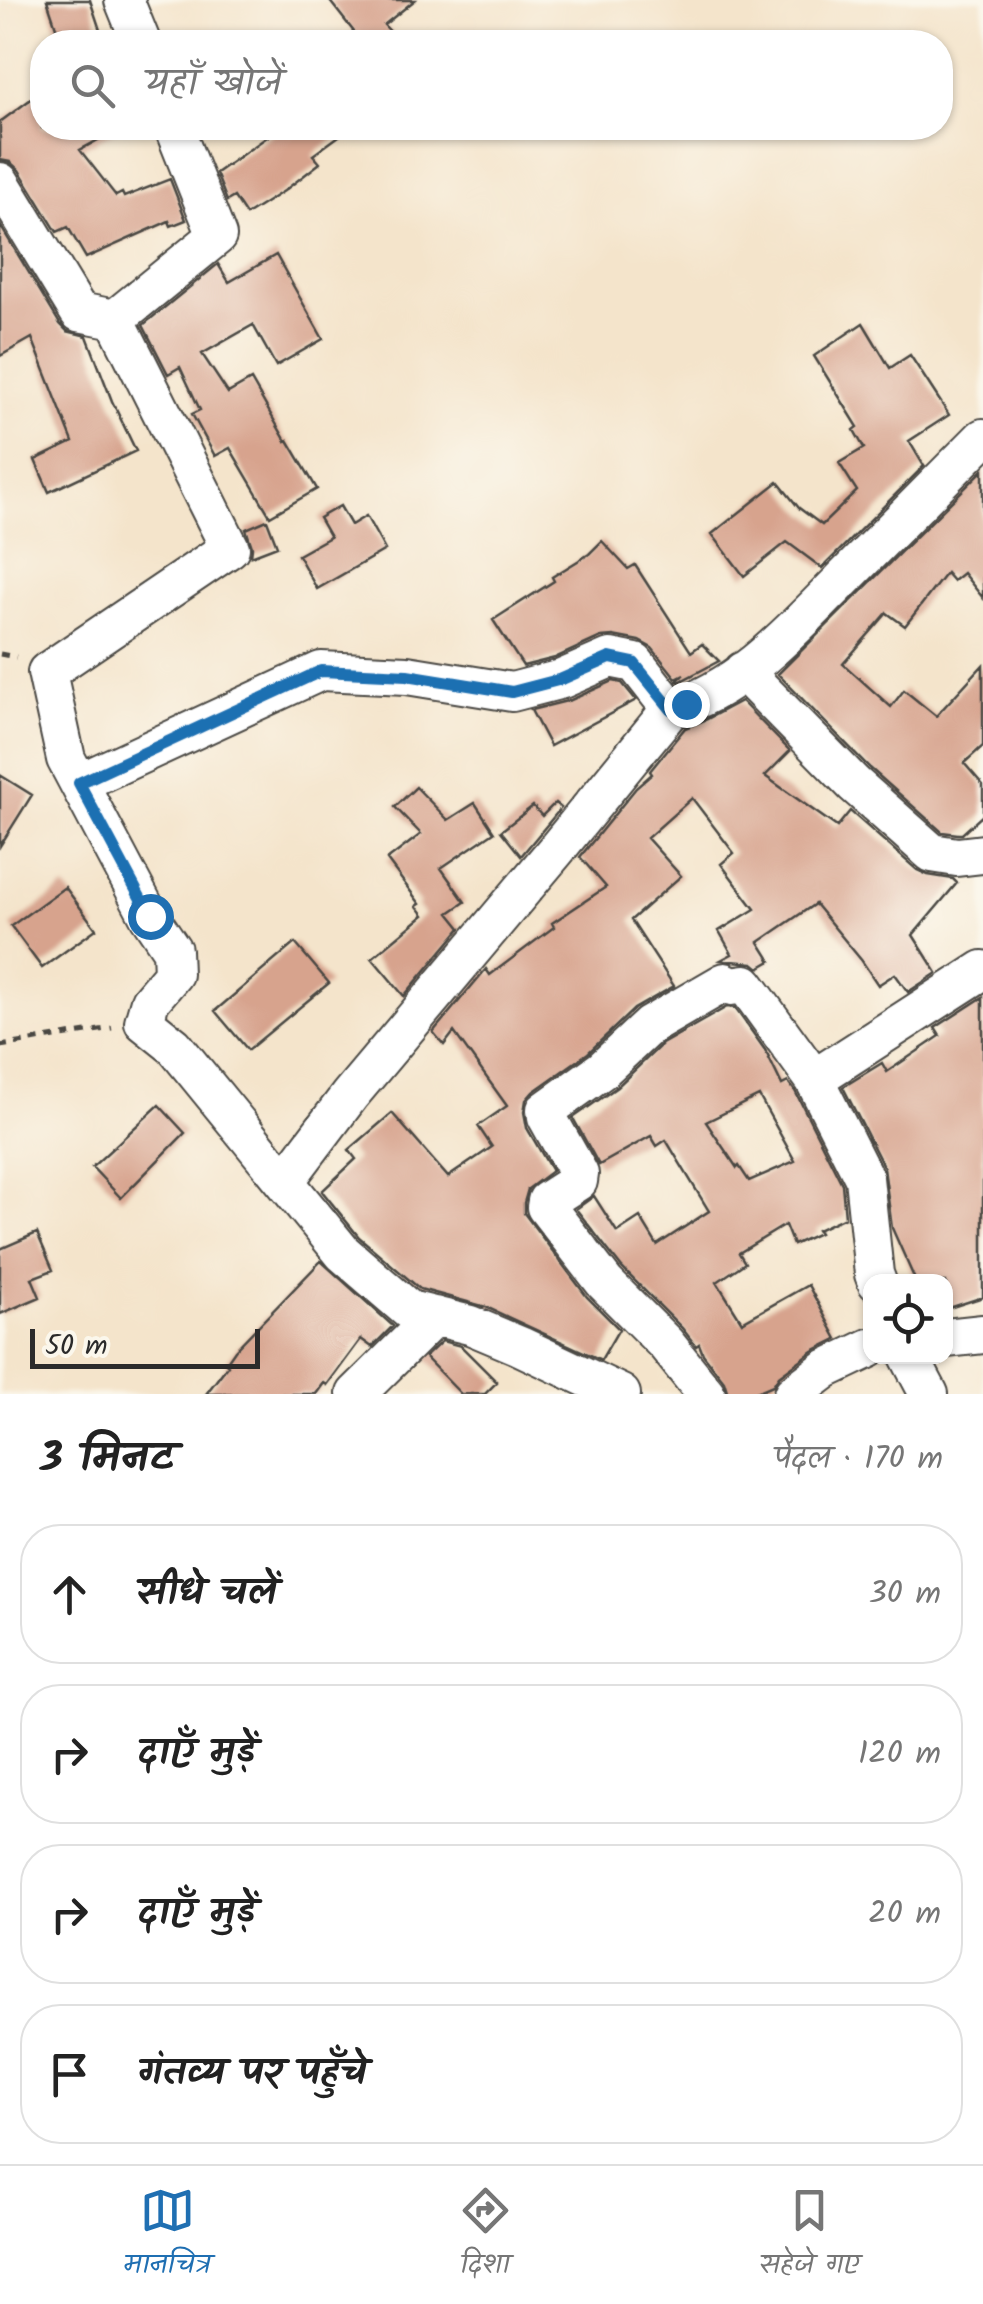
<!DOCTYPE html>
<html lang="hi">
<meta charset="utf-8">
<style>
:root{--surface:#fff;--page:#f6f6f6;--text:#222;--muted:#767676;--line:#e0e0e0;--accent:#1f6fb2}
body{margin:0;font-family:Kalam,"Playpen Sans Deva",sans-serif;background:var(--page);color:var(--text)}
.controls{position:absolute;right:30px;bottom:30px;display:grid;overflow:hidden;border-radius:20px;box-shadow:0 2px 8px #0004}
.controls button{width:90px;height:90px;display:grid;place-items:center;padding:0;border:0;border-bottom:2px solid var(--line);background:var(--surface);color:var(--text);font:50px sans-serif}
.scale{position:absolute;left:30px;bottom:25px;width:230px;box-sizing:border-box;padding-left:10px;border:5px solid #2b2b2b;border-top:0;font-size:28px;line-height:35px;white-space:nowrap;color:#2b2b2b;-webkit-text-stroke:8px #fbf7ec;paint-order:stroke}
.stop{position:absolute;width:30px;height:30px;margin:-22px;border:8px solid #1f6fb2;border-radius:50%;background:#fff}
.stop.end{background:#1f6fb2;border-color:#fff;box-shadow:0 2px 10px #0008}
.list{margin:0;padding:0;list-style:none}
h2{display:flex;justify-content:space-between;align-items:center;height:130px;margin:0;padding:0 40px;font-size:42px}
h2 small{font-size:32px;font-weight:400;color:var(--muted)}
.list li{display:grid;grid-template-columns:65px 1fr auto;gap:30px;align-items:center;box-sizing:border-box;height:140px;margin:0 20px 20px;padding:0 20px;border:2px solid var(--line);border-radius:40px}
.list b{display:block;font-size:38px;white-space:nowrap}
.list em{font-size:32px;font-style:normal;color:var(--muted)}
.icon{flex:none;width:55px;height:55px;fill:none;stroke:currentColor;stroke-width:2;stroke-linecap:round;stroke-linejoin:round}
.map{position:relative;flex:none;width:983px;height:1394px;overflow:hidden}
.search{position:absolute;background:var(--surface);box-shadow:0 2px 8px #0004;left:30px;right:30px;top:30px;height:110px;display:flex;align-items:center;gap:25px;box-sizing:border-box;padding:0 35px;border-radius:40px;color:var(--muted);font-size:38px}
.sheet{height:770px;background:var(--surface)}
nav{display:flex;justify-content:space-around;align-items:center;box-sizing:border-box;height:140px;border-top:2px solid var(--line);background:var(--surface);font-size:28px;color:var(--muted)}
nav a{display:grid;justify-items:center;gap:5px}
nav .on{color:var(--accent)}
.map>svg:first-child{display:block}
</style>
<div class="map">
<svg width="983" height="1394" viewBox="0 0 983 1394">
<rect width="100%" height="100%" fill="#fbf7ec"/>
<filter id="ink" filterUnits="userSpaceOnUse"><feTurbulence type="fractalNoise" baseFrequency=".01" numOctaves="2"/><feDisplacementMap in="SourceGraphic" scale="20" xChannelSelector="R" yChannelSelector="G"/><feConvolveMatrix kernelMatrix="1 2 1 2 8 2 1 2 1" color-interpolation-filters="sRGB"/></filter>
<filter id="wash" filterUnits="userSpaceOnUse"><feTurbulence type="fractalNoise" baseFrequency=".0048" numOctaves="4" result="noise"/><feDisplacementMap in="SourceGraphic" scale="40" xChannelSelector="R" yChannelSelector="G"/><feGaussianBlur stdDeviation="2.25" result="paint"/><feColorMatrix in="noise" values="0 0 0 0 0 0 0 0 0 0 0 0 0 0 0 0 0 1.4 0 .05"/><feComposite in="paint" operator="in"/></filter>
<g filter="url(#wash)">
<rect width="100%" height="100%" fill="#f4e4cb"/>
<g id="blocks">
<path fill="#d7a38d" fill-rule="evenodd" d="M47,0H90L104,42H61Z
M329,0H415L384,25L400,42H362Z
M42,91V128H120L80,150L116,196L122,193L124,197L170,179L186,220L171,226L169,221L86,258L68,227L57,232L19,170L10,162L0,160V122Z
M280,128H350L313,155L320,163L284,191L246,215L234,197L227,201L216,173Z
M0,225L60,324L67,331L87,336L112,401L136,451L49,492L35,460L73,442L32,338L0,356Z
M276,255L323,339L276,366L253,325L202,354L228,393L251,380L286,441L288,440L317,489L270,516L230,448L215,456L192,414L200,410L180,367L168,374L143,325L218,264L229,282Z
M863,323L890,368L910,355L949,415L909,441L924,466L822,568L787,542L744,576L712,534L778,482L799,508L822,525L857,491L839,463L864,448L854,430L858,427L814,356Z
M983,470V598L963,573L953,581L946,573L905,626L887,613L843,664L891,707L904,690L936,716L983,665V746L964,763L983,785V815L962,834H958L942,832L870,768L778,674Z
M340,506L351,525L366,516L385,550L317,589L298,555L330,537L319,518Z
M267,520L277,546L251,556L252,547L246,529Z
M602,541L628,569L635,565L691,652L702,644L719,661L679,682L677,681L684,674L676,678L652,648L639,641L613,636L601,637L555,658L523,666L493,620L554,581L552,577L589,554Z
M613,681L622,683L636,700L550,746L531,710L571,700Z
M741,701L790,751L765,776L837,827L850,811L917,870L928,875L953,879L957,883L913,935L937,973L908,992L895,974L878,985L862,961L815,904L759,942L771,961L759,968L753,963L721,960L732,954L719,931L755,909L721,864L734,853L692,798L647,838L681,876L631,920L674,986L634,1009L588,1053L533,1092L526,1100L524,1112L527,1128L552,1171L528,1189L524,1203V1213L587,1297L619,1329L601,1360L486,1307L420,1289L359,1237L322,1191L356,1159L349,1150L392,1113L448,1177L492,1147L478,1126L507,1106L454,1032L444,1045L433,1032L486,969L490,975L554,927L552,923L606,887L580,857L636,788L652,774L650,771L685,728L707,719Z
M0,775L32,795L0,846Z
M416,787L448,820L475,803L494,832L441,868L465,902L449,913L461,928L404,996L372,958L424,915L417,906L420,904L387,860L421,834L395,807Z
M555,803L561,808L521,856L501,831L533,806L542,816Z
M65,887L96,929L42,968L11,926Z
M295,943L329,983L248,1050L215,1011Z
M983,997V1297L946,1309V1282H916L892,1228L884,1168L843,1087L882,1063L887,1072L940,1036L935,1028Z
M727,1007L735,1008L765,1050L782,1085L788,1082L795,1091L842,1184L845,1217L817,1230L819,1233L793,1245L785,1225L739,1253L745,1263L717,1282L742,1322L808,1285L837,1339L813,1351L779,1376L773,1385L752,1394H728L724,1381L703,1354L699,1344L696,1346L682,1328L622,1268L576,1209L594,1196L617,1232L640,1217L657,1245L709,1211L666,1140L657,1146L651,1136L599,1165L573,1118L617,1087L662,1044ZM759,1096L795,1161L749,1181L739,1166L737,1168L706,1122Z
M159,1105L185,1133L121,1198L92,1167Z
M37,1233L53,1270L32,1278L40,1297L0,1314V1249Z
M321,1261L393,1326L372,1347L361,1339L327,1385L324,1383L316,1394H206L228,1365L226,1363L235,1350Z
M442,1341L461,1346L497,1382L485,1394H461L425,1357Z"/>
</g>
</g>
<g filter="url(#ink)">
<use href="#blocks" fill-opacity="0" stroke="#494743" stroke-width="2.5"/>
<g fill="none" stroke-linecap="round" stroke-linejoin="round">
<g stroke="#494743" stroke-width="42">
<path id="minor" d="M124,0L141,42
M174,128L217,236L115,319L230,548L47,672L66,759L149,916L172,950L173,974L150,1001L144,1022L174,1046L343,1253L409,1310L470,1325L520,1346L621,1394
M0,182L79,312L115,319
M743,671L854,784L932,853L957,857L983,854
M79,783L321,671L407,675L512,692L562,679L610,658L635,663L671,709
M285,1181L350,1095L556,850L671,709C742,689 797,625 847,575C893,529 938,483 983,438
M877,1282L874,1274L864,1178L814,1079L983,970
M946,1338L983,1334
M909,1356L929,1394
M356,1394L435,1316
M706,1394L666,1344L605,1283L546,1207L547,1201L578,1181L579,1174L547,1117L546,1110L602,1070L649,1026L725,982L731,986L745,984L814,1079
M793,1394L826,1369L870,1348"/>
</g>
<path stroke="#494743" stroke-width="5" stroke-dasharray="8 8" stroke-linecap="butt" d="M0,654L16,657
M0,1046L112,1028"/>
<use href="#minor" stroke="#fff" stroke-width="38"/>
</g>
</g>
<g fill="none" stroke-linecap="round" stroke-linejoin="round" filter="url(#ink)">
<path stroke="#1f6fb2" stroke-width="12" d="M150,916L79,783L321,671L407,675L512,692L562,679L610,658L634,663L671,709L686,704"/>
</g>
</svg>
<div class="controls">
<button><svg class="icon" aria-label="locate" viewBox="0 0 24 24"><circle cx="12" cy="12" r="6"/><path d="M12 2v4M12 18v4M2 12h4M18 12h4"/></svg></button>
</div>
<div class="scale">50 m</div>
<div class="stop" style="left:150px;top:916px"></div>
<div class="stop end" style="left:686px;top:704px"></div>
<div class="search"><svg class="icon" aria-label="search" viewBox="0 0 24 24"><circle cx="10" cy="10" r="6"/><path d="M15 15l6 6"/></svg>यहाँ खोजें</div>
</div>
<section class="sheet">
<h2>3 मिनट<small>पैदल · 170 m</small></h2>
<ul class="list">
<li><svg class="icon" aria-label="ahead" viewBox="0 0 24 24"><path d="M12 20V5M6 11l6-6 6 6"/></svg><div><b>सीधे चलें</b></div><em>30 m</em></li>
<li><svg class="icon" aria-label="right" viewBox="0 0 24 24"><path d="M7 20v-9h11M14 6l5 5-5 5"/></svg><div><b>दाएँ मुड़ें</b></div><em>120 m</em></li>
<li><svg class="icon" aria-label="right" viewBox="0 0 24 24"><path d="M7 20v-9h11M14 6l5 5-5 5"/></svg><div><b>दाएँ मुड़ें</b></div><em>20 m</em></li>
<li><svg class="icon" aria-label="arrive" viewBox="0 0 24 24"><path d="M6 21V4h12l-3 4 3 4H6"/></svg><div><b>गंतव्य पर पहुँचे</b></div></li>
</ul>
</section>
<nav>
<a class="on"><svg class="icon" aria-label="map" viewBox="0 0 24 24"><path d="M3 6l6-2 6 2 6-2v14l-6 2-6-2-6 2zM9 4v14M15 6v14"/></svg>मानचित्र</a>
<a><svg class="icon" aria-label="directions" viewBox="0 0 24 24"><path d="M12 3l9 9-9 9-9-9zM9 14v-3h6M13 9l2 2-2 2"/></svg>दिशा</a>
<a><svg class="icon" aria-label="saved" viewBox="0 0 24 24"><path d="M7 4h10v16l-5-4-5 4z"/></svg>सहेजे गए</a>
</nav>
